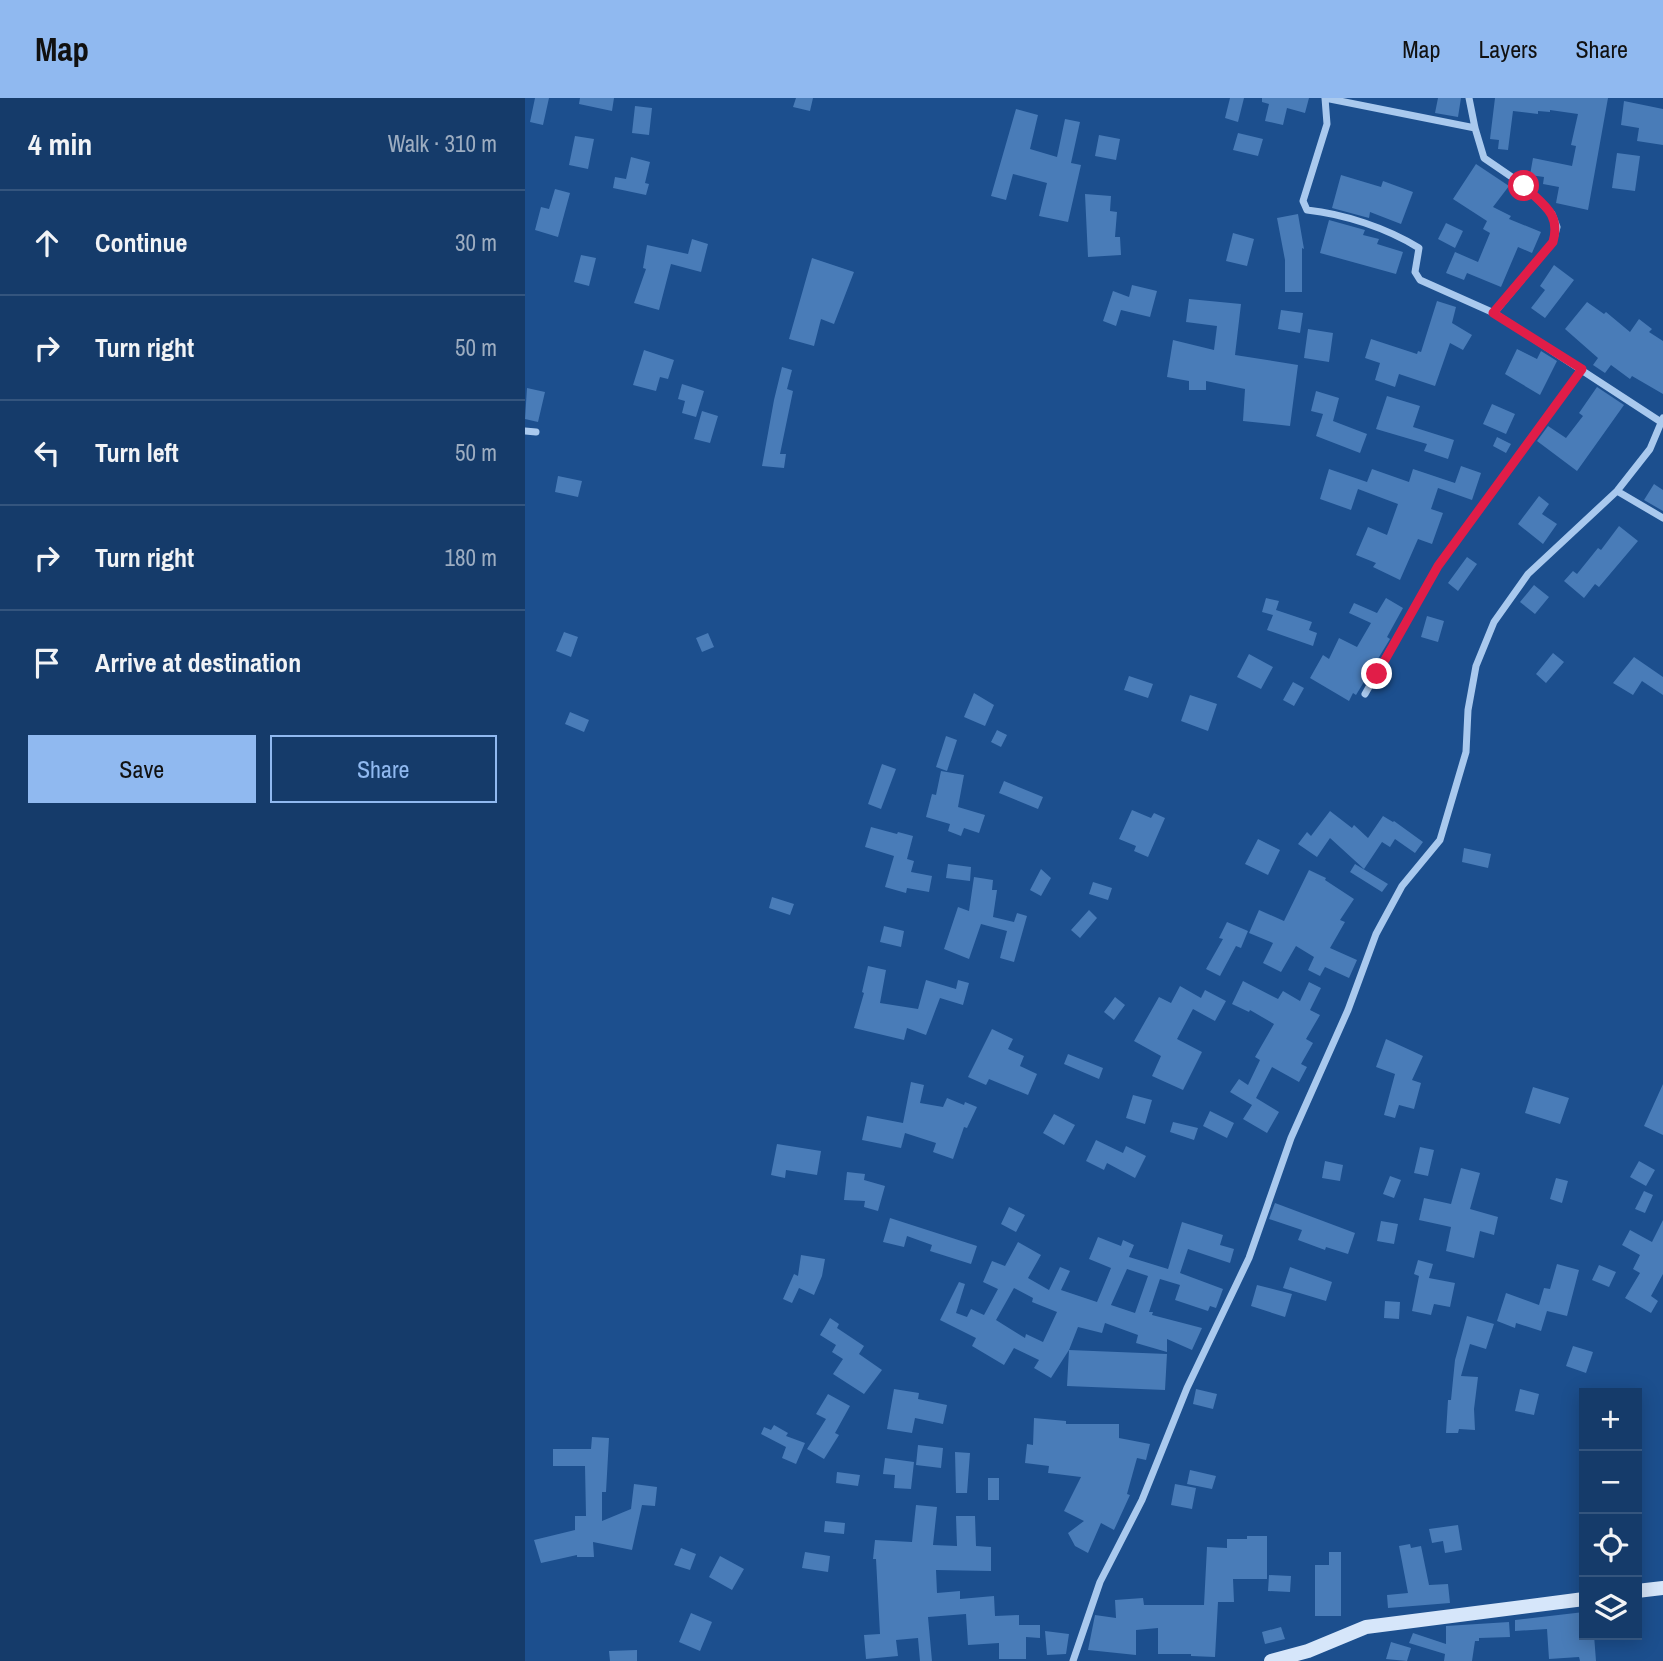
<!DOCTYPE html>
<meta charset="utf-8">
<style>
:root{--surface:#153b6a;--page:#224672;--text:#f1f3f6;--muted:#9dadc1;--line:#34557e;--accent:#90b9f0}
body{margin:0;font-family:"Archivo Narrow",sans-serif;background:var(--page);color:var(--text)}
.controls{position:absolute;right:21px;bottom:21px;display:grid;overflow:hidden;border-radius:0px;box-shadow:0 4px 18px #0003}
.controls button{width:63px;height:63px;display:grid;place-items:center;padding:0;border:0;border-bottom:2px solid var(--line);background:var(--surface);color:var(--text);font:35px sans-serif}
.stop{position:absolute;width:21px;height:21px;margin:-16px;border:5px solid #e11d48;border-radius:50%;background:#fff}
.stop.end{background:#e11d48;border-color:#fff;box-shadow:0 2px 7px #0008}
.list{margin:0;padding:0;list-style:none}
h2{display:flex;justify-content:space-between;align-items:center;height:91px;margin:0;padding:0 28px;font-size:30px}
h2 small{font-size:23px;font-weight:400;color:var(--muted)}
.list li{display:grid;grid-template-columns:46px 1fr auto;gap:21px;align-items:center;box-sizing:border-box;height:105px;padding:0 28px;border-top:2px solid var(--line)}
.list b{display:block;font-size:26px;white-space:nowrap}
.list em{font-size:23px;font-style:normal;color:var(--muted)}
.actions{display:flex;gap:14px;padding:21px 28px}
.actions a{flex:1;padding:16px 0;border:2px solid var(--accent);border-radius:0px;text-align:center;font-size:24px;color:var(--accent)}
.actions .main{background:var(--accent);color:#111}
.icon{flex:none;width:38px;height:38px;fill:none;stroke:currentColor;stroke-width:2;stroke-linecap:round;stroke-linejoin:round}
.map{position:relative;flex:none;width:1138px;height:1563px;overflow:hidden}
header{display:flex;align-items:center;gap:42px;box-sizing:border-box;height:98px;padding:0 35px;background:var(--accent);color:#111}
header strong{font-size:33px}
nav{display:flex;gap:38px;margin-inline-start:auto;font-size:24px}
main{display:flex}
aside{flex:1;background:var(--surface)}
.map>svg:first-child{display:block}
</style>
<header>
<strong>Map</strong>
<nav><a>Map</a><a>Layers</a><a>Share</a></nav>
</header>
<main>
<aside>
<h2>4 min<small>Walk · 310 m</small></h2>
<ul class="list">
<li><svg class="icon" aria-label="ahead" viewBox="0 0 24 24"><path d="M12 20V5M6 11l6-6 6 6"/></svg><div><b>Continue</b></div><em>30 m</em></li>
<li><svg class="icon" aria-label="right" viewBox="0 0 24 24"><path d="M7 20v-9h11M14 6l5 5-5 5"/></svg><div><b>Turn right</b></div><em>50 m</em></li>
<li><svg class="icon" aria-label="left" viewBox="0 0 24 24"><path d="M17 20v-9H6M10 6l-5 5 5 5"/></svg><div><b>Turn left</b></div><em>50 m</em></li>
<li><svg class="icon" aria-label="right" viewBox="0 0 24 24"><path d="M7 20v-9h11M14 6l5 5-5 5"/></svg><div><b>Turn right</b></div><em>180 m</em></li>
<li><svg class="icon" aria-label="arrive" viewBox="0 0 24 24"><path d="M6 21V4h12l-3 4 3 4H6"/></svg><div><b>Arrive at destination</b></div></li>
</ul>
<div class="actions"><a class="main">Save</a><a>Share</a></div>
</aside>
<div class="map">
<svg width="1138" height="1563" viewBox="0 0 1138 1563">
<rect width="100%" height="100%" fill="#1c4f8e"/>
<path fill="#497cb8" fill-rule="evenodd" d="M10,0H24L18,27L5,24Z
M55,0H89L87,13L54,6Z
M271,0H288L285,13L268,9Z
M705,0H719L713,24L700,20Z
M737,0H784L780,15L762,10L758,27L740,23L744,6L737,4Z
M913,0H936L933,19L910,15Z
M970,0H1083L1063,112L1031,105L1034,89L1018,86L1019,79L1005,77L1008,60L1047,68L1051,48L1046,47L1053,16L1025,12V14L1013,13V16L988,13L983,52L973,51L974,42L965,41Z
M1099,3L1138,11V47L1112,43L1114,30L1096,27Z
M110,8L127,10L124,37L107,35Z
M491,11L513,17L505,51L532,59L540,21L555,24L546,65L556,67L543,124L514,118L522,85L488,76L481,102L466,98Z
M713,35L738,41L733,58L708,52Z
M574,37L595,41L591,62L570,58Z
M50,38L69,41L63,71L44,67Z
M1092,55L1115,58L1110,93L1087,90Z
M106,59L125,64L120,85L124,86L121,97L88,90L90,79L101,81Z
M951,66L984,88L968,109L986,118L984,121L1016,134L1007,155L993,149L976,189L942,175L939,182L921,175L930,154L953,164L965,135L958,131L962,123L928,101Z
M816,77L856,89L858,83L888,94L876,126L845,114L844,120L807,110Z
M30,91L45,95L33,139L10,132L16,109L24,111Z
M560,96L586,98L585,113L592,114L590,139H595L596,157L563,159Z
M773,116L779,151L777,150V194H760V162L752,120Z
M804,122L840,132L838,137L854,141L852,146L878,154L871,176L795,155Z
M921,125L938,133L930,150L913,141Z
M708,135L729,141L722,168L701,163Z
M167,141L183,146L176,174L146,166L134,212L109,205L121,171L118,170L122,147L163,156Z
M56,157L71,160L64,188L49,184Z
M287,160L329,174L309,226L296,221L289,248L264,241Z
M1029,167L1049,182L1020,220L1006,210L1020,192L1015,188Z
M607,187L632,193L625,219L596,212L591,228L578,223L588,193L604,199Z
M664,201L716,206L710,257L773,267L765,328L718,323L720,291L681,283V292H664V283L642,279L648,242L689,252L692,228L661,224Z
M912,203L931,209L927,225L947,237L938,252L925,245L910,288L874,276L870,289L850,282L855,265L840,260L846,241L892,256L893,253L896,254Z
M1062,204L1079,216L1081,214L1105,234L1114,221L1127,231L1124,234L1138,243V296L1107,278L1105,281L1086,267L1080,275L1068,267L1073,260L1040,231Z
M756,212L778,215L775,235L753,231Z
M783,231L808,235L804,264L779,260Z
M992,251L1012,261L1016,253L1032,263L1015,297L980,276Z
M119,252L149,262L143,281L135,279L131,293L108,287Z
M257,269L267,272L262,291L268,293L255,356H261L259,370L237,368L249,302Z
M157,286L179,293L171,319L157,315L160,303L153,301Z
M1072,289L1099,307L1052,373L1012,343L1023,328L1041,340L1058,318L1054,315Z
M2,290L20,294L13,324L0,321Z
M791,293L814,300L808,323L842,336L835,355L791,338L798,316L786,313Z
M862,298L895,308L888,329L929,342L923,361L899,353L902,346L851,331Z
M967,306L990,316L981,336L958,326Z
M177,313L193,318L185,345L169,341Z
M972,339L986,346L981,355L968,348Z
M936,368L956,375L947,402L913,390L906,411L918,415L907,446L893,441L875,482L848,469L851,465L831,457L843,429L862,437L873,406L833,391L826,412L795,401L804,371L842,384L847,371L884,384L888,371L930,385Z
M33,378L57,383L53,399L30,394Z
M1129,386L1138,392V413L1119,402Z
M1014,398L1024,406L1017,416L1032,426L1018,446L993,426Z
M1094,428L1113,443L1074,489L1070,486L1059,500L1039,483L1048,473L1052,476L1073,450L1076,452Z
M942,459L952,466L933,493L923,485Z
M1009,487L1024,499L1010,516L995,504Z
M741,500L754,503L751,512L787,524L784,532L792,535L788,548L742,532L748,517L737,514Z
M861,500L878,510L862,539L865,541L831,597L828,595L824,603L785,580L798,557L804,561L814,540L832,549L846,525L824,515L829,505L852,515Z
M902,518L919,523L913,544L896,539Z
M39,534L53,539L46,559L31,553Z
M183,535L189,549L177,554L171,540Z
M1028,555L1039,564L1021,585L1011,576Z
M724,556L748,569L736,591L712,579Z
M1109,559L1138,579V597L1117,583L1108,597L1088,585Z
M604,578L628,586L623,600L599,592Z
M768,584L779,590L769,608L758,602Z
M449,595L469,607L460,628L439,619Z
M665,597L692,606L683,633L656,623Z
M45,614L64,622L59,634L40,626Z
M472,632L482,637L476,649L466,644Z
M421,638L432,642L422,673L411,669Z
M357,666L371,671L356,711L343,706Z
M416,673L439,677L433,709L460,717L454,735L439,730L436,738L423,733L425,726L401,719L407,696L411,697Z
M479,683L518,699L513,711L474,695Z
M607,712L626,720L629,715L640,720L623,759L609,753L611,748L594,741Z
M805,713L827,730L829,727L843,740L858,718L868,724L869,723L898,744L890,755L870,741L865,749L857,744L839,771L805,740L792,759L773,746L782,734L786,738Z
M346,729L372,736L373,734L388,738L382,761L389,763L386,774L407,778L404,794L382,790L381,795L360,789L369,758L340,749Z
M733,741L755,752L743,777L720,766Z
M939,750L966,756L963,770L937,764Z
M423,766L446,769L445,783L421,780Z
M830,766L863,786L857,794L825,774Z
M516,771L526,780L516,798L505,792Z
M784,772L801,780L800,782L829,801L815,822L820,824L805,850L832,862L824,880L800,869L795,878L783,872L789,859L771,848L756,874L738,865L748,845L724,835L734,812L759,823Z
M449,779L468,782L467,792H472L468,819L489,824L492,815L502,818L489,864L475,860L482,833L456,826L444,861L419,851L433,809L444,813Z
M568,784L587,790L583,802L564,796Z
M247,799L269,806L265,817L244,810Z
M564,812L572,820L555,840L546,832Z
M702,824L723,833L716,850L711,848L695,878L681,871L698,841L694,840Z
M359,828L379,833L376,849L355,844Z
M343,868L361,872L355,905L393,911L401,882L431,891L433,882L444,885L438,907L415,900L401,937L382,930L379,942L329,930L339,895L337,894Z
M718,883L753,901L758,893L775,903L784,884L796,890L785,912L795,917L781,941L788,945L776,966L782,969L774,984L747,969L731,1000L754,1014L742,1035L718,1021L727,1007L705,994L714,981L723,987L735,962L730,959L749,926L725,912L724,914L707,906Z
M655,888L676,900L680,892L701,903L690,923L668,911L652,941L677,954L658,992L627,978L636,958L609,943L634,899L646,905Z
M590,899L600,907L589,922L579,914Z
M467,931L488,941L483,951L499,958L495,968L512,976L503,997L464,981L461,987L443,979Z
M861,941L898,958L887,982L896,985L889,1011L874,1007L870,1020L859,1017L870,976L851,969Z
M543,956L578,970L574,981L539,966Z
M386,984L399,987L395,1005L418,1009L422,1000L439,1007L440,1004L452,1009L442,1030L439,1029L428,1061L408,1054L411,1045L380,1035L376,1050L337,1042L342,1018L378,1025Z
M1138,986V1037L1119,1028Z
M1008,989L1044,1000L1035,1026L1000,1015Z
M608,997L627,1002L620,1026L601,1020Z
M685,1013L709,1025L702,1040L678,1028Z
M529,1016L550,1027L539,1047L518,1035Z
M648,1024L673,1030L669,1042L645,1034Z
M571,1042L598,1055L601,1048L621,1058L610,1080L582,1065L579,1072L561,1063Z
M252,1046L296,1053L292,1077L261,1072L260,1080L246,1077Z
M895,1049L909,1052L903,1078L889,1075Z
M800,1063L818,1067L815,1083L797,1080Z
M1114,1063L1130,1072L1121,1088L1105,1079Z
M936,1070L955,1075L945,1111L973,1119L969,1137L955,1133L949,1160L921,1153L926,1129L894,1122L899,1100L926,1106Z
M322,1074L340,1076L339,1082L360,1088L353,1113L339,1109L340,1103L319,1102Z
M865,1078L876,1082L869,1100L858,1096Z
M1031,1080L1043,1083L1037,1105L1025,1101Z
M1119,1093L1128,1097L1120,1115L1110,1111Z
M750,1105L830,1135L823,1156L801,1149L800,1152L773,1142L777,1132L744,1121Z
M484,1109L500,1117L491,1134L476,1126Z
M365,1120L452,1148L446,1166L405,1153L407,1147L382,1138L379,1149L358,1144Z
M1138,1122V1176L1126,1198L1133,1203L1126,1215L1100,1200L1115,1175L1108,1171L1115,1157L1097,1147L1105,1132L1127,1144Z
M856,1123L873,1126L869,1146L852,1143Z
M657,1124L698,1137L695,1147L709,1151L705,1165L663,1151L655,1175L698,1191L691,1210L685,1208L683,1213L650,1202L655,1187L635,1181L624,1214H628L627,1217L677,1230L667,1252L642,1241V1254L611,1245L613,1237L580,1225L577,1235L553,1229L544,1252L526,1280L509,1270L514,1262L489,1250L479,1267L447,1248L451,1240L415,1222L434,1184L440,1186L431,1215L442,1219L446,1211L459,1217L473,1191L458,1184L467,1163L480,1168L493,1144L516,1157L503,1180L524,1192L535,1169L545,1173L536,1192L572,1204L586,1170L564,1161L573,1139L596,1148L598,1142L609,1147L604,1159L643,1171ZM602,1171L623,1178L610,1215L586,1207ZM489,1190L508,1200L507,1204L532,1214L518,1244L501,1236L500,1240L471,1222Z
M276,1157L300,1161L297,1178L289,1197L274,1190L267,1205L258,1201L269,1176L273,1178Z
M893,1162L908,1166L904,1180L930,1185L925,1209L909,1206L906,1217L887,1213L894,1178L889,1176Z
M1032,1166L1054,1172L1042,1218L1022,1213L1016,1233L991,1225L990,1230L972,1223L981,1195L1014,1207L1019,1190L1025,1191Z
M1074,1167L1091,1174L1084,1189L1067,1182Z
M765,1169L807,1184L801,1203L758,1190Z
M732,1187L767,1196L760,1219L726,1208Z
M860,1203L875,1204L874,1221L859,1220Z
M942,1218L969,1226L961,1251L945,1246L936,1278L953,1279L949,1311L950,1332L934,1331L933,1335H921L923,1302H926L930,1262Z
M305,1220L314,1226L312,1230L339,1248L334,1256L357,1272L339,1296L308,1276L318,1261L307,1254L311,1247L295,1237Z
M1048,1248L1068,1254L1061,1275L1041,1268Z
M544,1252L642,1256L640,1292L542,1288Z
M369,1291L394,1295L393,1301L422,1307L418,1326L390,1320L387,1335L362,1331Z
M671,1291L692,1296L688,1311L668,1306Z
M995,1291L1014,1296L1009,1317L990,1313Z
M303,1296L325,1308L310,1335L314,1337L299,1361L282,1351L301,1321L291,1316Z
M509,1320L541,1323V1326H594V1340L625,1346L621,1362L612,1360L602,1396L605,1397L589,1432L576,1425L563,1455L550,1448L543,1435L559,1423L539,1413L556,1379L523,1375L524,1368L500,1365L502,1346L508,1347Z
M249,1327L263,1335L261,1338L280,1345L271,1366L257,1360L261,1349L236,1336L239,1329L246,1332Z
M67,1339L84,1340L81,1394H77V1423L106,1411L109,1386L132,1389L130,1408L117,1407L107,1452L68,1444L69,1459H52V1457L16,1465L9,1442L50,1432V1418H61L60,1368H28V1351H66Z
M393,1347L418,1350L416,1370L391,1367Z
M430,1354L445,1355L442,1395H431Z
M360,1360L389,1364L386,1391L369,1390L370,1377L358,1376Z
M665,1372L691,1378L687,1391L662,1386Z
M312,1374L335,1377L333,1388L311,1385Z
M463,1380H474V1402H463Z
M650,1386L671,1390L667,1411L646,1407Z
M391,1407L412,1409L408,1447L432,1448L431,1418H450L451,1448L466,1449V1473L411,1472L412,1495L435,1493V1501L469,1498L470,1518L494,1517V1527H515V1540L501,1539V1561H474V1545L443,1547L441,1516L403,1519L407,1563H395L393,1540L371,1542L373,1558L341,1561L339,1537L355,1536L351,1461H348L350,1442L387,1444Z
M300,1423L320,1425L319,1436L299,1434Z
M933,1427L937,1452L920,1455L918,1443L907,1445L904,1431Z
M722,1438H742V1481H708L709,1504H693L690,1559L666,1558V1556H633V1530L611,1532V1557L563,1552L570,1517L591,1520L590,1502L618,1500L619,1507H679L682,1449L702,1450V1441H722Z
M885,1446L886,1450L896,1448L904,1487L923,1486L925,1505L863,1510L862,1497L883,1495L874,1448Z
M156,1450L171,1456L165,1472L149,1467Z
M280,1454L305,1458L303,1474L277,1470Z
M804,1454H816V1518H790V1467H804Z
M195,1458L219,1471L207,1492L184,1479Z
M744,1477L766,1478L765,1494L743,1493Z
M1059,1514V1537H1069L1071,1563H1055L1054,1559L1024,1561L1022,1531L990,1533V1522Z
M166,1515L187,1524L175,1553L154,1544Z
M984,1524L985,1539L954,1540V1543H950L947,1563H919L920,1556L884,1545L888,1535L921,1546V1528Z
M756,1529L760,1541L740,1546L737,1534Z
M520,1533L544,1536L541,1556L522,1557Z
M866,1544L886,1550L882,1563L861,1561Z
M112,1552V1563H85L84,1553Z"/>
<g fill="none" stroke-linecap="round" stroke-linejoin="round">
<path stroke="#a9c9ee" stroke-width="7" d="M800,0L802,26L778,103L782,112C819,116 862,130 894,150L890,174L895,182L969,215L1136,324
M800,0L950,30
M944,0L950,30L959,60L1000,88L1027,116L1032,129L1028,144L969,215
M0,333L11,334
M1092,393L1138,420
M840,596L913,468L1057,271
M548,1563L575,1484L617,1402L662,1290L724,1160L766,1040L823,912L851,836L877,788L915,742L941,654L943,612L951,568L969,524L1003,476L1092,393L1125,351L1138,320"/>
<path stroke="#d6e6fa" stroke-width="14" d="M1112,1493L1138,1490
M746,1563L783,1553L841,1529L1059,1501"/>
</g>
<g fill="none" stroke-linecap="round" stroke-linejoin="round">
<path stroke="#e11d48" stroke-width="9" d="M852,576L913,468L1057,271L968,215L1028,144C1036,115 1018,107 999,88"/>
</g>
</svg>
<div class="controls">
<button>+</button>
<button>−</button>
<button><svg class="icon" aria-label="locate" viewBox="0 0 24 24"><circle cx="12" cy="12" r="6"/><path d="M12 2v4M12 18v4M2 12h4M18 12h4"/></svg></button>
<button><svg class="icon" aria-label="layers" viewBox="0 0 24 24"><path d="M12 4l9 5-9 5-9-5zM3 14l9 5 9-5"/></svg></button>
</div>
<div class="stop" style="left:999px;top:88px"></div>
<div class="stop end" style="left:852px;top:576px"></div>
</div>
</main>
